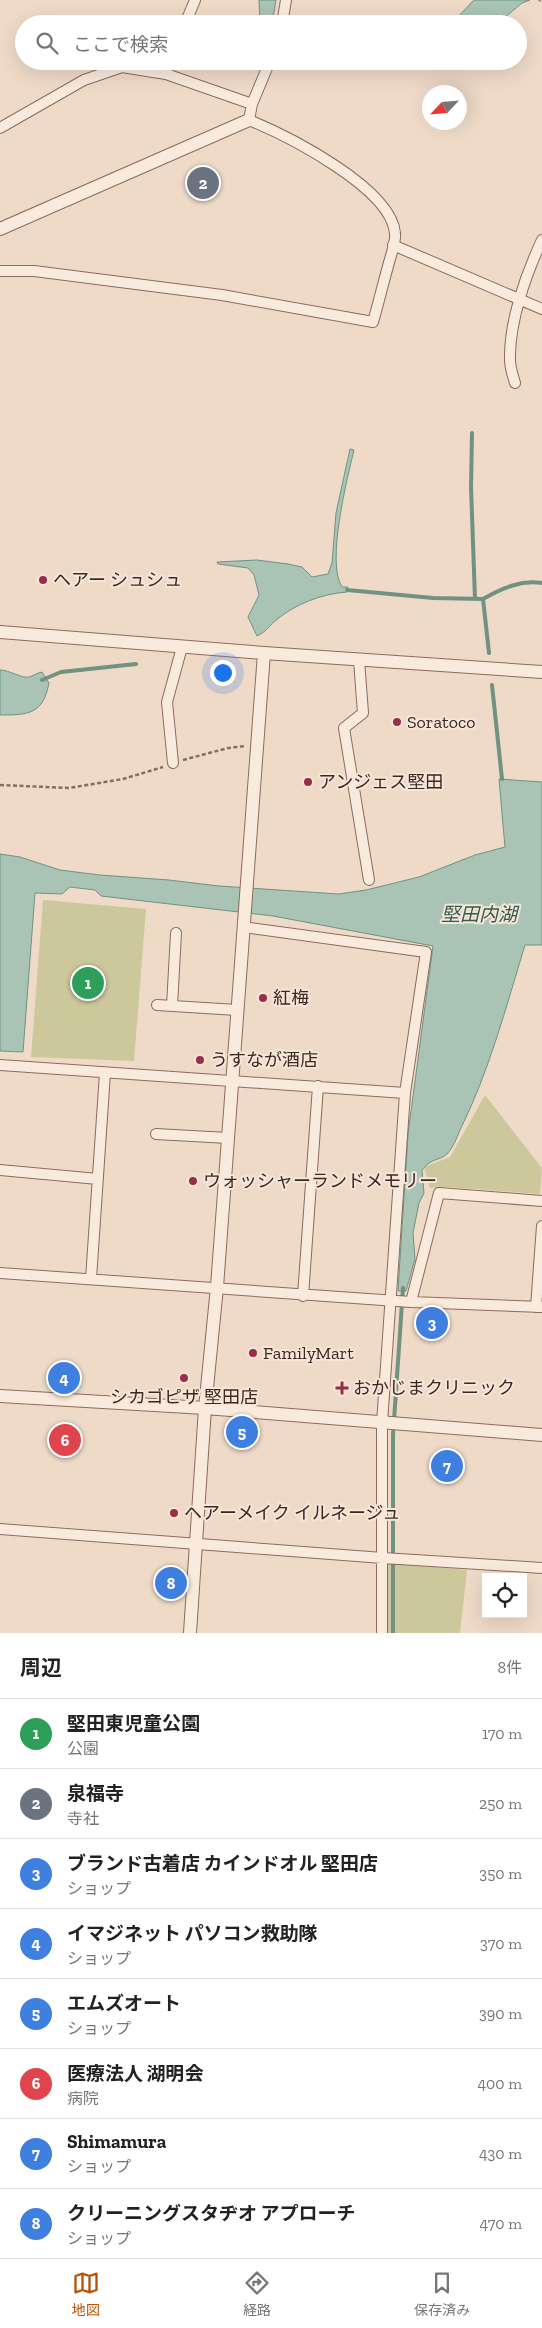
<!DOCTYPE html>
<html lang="ja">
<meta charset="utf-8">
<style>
:root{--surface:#fff;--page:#f6f6f6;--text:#222;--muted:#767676;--line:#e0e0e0;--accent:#b45309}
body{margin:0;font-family:"Zilla Slab","Noto Sans JP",serif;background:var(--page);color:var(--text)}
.controls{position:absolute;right:15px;bottom:15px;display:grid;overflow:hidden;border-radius:0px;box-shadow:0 5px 20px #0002}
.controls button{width:45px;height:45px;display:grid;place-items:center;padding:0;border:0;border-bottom:1px solid var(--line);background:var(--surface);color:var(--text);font:25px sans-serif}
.compass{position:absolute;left:422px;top:85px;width:45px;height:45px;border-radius:50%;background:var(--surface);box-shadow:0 5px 20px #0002;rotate:244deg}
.you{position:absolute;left:222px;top:672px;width:18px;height:18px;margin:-12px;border:4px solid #fff;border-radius:50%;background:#1a73e8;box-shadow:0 0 0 8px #1a73e833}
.badge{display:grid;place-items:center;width:32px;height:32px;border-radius:50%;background:var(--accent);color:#fff;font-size:16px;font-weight:700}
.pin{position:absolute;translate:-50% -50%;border:2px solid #fff;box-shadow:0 1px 5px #0006}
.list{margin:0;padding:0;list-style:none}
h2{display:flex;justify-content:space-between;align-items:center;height:65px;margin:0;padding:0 20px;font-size:21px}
h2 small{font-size:16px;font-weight:400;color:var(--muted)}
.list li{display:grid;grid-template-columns:32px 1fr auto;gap:15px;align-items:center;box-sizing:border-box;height:70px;padding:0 20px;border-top:1px solid var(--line)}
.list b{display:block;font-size:19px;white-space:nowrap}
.list p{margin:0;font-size:16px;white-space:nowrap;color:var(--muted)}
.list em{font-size:16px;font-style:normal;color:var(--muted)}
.icon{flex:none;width:28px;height:28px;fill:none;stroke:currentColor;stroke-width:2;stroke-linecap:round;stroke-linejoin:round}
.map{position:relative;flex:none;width:542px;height:1633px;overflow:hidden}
.search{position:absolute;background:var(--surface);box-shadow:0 5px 20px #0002;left:15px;right:15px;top:15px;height:55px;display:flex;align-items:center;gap:12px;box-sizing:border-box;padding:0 18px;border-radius:28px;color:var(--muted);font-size:19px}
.sheet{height:625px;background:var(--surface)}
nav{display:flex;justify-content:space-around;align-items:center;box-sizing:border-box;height:70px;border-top:1px solid var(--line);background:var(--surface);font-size:14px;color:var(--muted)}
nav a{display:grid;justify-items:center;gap:2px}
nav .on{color:var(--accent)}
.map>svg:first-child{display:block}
</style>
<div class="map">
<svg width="542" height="1633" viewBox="0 0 542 1633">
<rect width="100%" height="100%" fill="#efdac8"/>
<path fill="#cdc89c" d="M43,900L146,909L134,1061L31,1057Z
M485,1095L542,1168L540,1194L448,1187L430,1188L424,1167L450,1157Z
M388,1563L467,1570L460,1633H386Z"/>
<path fill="#a9c3b5" stroke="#709281" d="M259,0H276L272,24H260Z
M474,0H530L522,3L497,24H451Z
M350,449L354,450C347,479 326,563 342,587H348L347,592C321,594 295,604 275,621C267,628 267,631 257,636L248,617L259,595L254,575L248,568L218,564L217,562L257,560L288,564L302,567L312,577L328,574L332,563L336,513Z
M0,670C9,670 23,679 29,677C33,676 37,673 42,672L49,683C43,714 29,715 0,715Z
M499,779L542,782V945H525C506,1007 489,1072 460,1130C457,1137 453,1148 447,1154C440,1161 432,1157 422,1170L424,1193L419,1203L413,1233L415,1259L406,1291H398L408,1134L433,946L273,916L101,896L95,890L70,887L62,894L35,893L23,1052L0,1051V854L20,857L60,870L100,875L169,880L219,886L339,894L366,890L419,877L475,855L505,847Z"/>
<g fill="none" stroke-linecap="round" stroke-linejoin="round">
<path stroke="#709281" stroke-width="4" d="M472,433L471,487L475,599
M347,590L433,598L483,599L489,653
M483,599C502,588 521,580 542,583
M42,680L61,672L136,664
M492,685L502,779
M393,1633V1435L403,1288"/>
<g stroke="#8b6b5d" stroke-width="12">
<path id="minor" d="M185,24L195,0
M282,24L286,0
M166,74L170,61
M252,104L270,61
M0,128L84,80L122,67L166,74L252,104L249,120C288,136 391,188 395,233C396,241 392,252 390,259C384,280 379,301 373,322L222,295L34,271H0
M393,245L542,309
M515,383C513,376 510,368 510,360C509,322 526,274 542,240
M359,660L363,713L344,728L369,880
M173,763L167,702L182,647
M243,927L426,952L405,1093L382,1423V1633
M157,1005L237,1010
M172,1006L176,933
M0,1065L405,1093
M156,1134L228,1138
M0,1170L98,1179
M542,1201L439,1193L411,1302L542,1307
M0,1273L411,1302
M91,1279L105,1073
M303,1296L318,1086
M536,1307L542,1226
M0,1529L383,1558L542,1568"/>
</g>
<g stroke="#8b6b5d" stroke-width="14">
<path id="tertiary" d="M0,229L249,120
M0,632L264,653L542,672
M0,1396L205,1408L542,1435
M190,1633L205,1408L217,1287L264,653"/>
</g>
<path stroke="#8b6b5d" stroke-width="2.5" stroke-dasharray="4 2.5" stroke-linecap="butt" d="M539,1L540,0
M183,760L228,748L245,746
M0,785L69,788L123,779L163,767"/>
<use href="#minor" stroke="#f9eadc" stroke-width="10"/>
<use href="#tertiary" stroke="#f9eadc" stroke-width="12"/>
</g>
<g fill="#9a2d47" stroke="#f6e6d8" stroke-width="2">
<circle cx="43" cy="580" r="5"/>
<circle cx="397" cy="722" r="5"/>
<circle cx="308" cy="782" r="5"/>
<circle cx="263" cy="998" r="5"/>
<circle cx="200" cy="1060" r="5"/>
<circle cx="193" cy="1181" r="5"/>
<circle cx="253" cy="1353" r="5"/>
<circle cx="184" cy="1378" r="5"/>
<path d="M339.5 1380.5h5v5h5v5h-5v5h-5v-5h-5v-5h5z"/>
<circle cx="174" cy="1513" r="5"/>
</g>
<g text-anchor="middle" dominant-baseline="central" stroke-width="4" stroke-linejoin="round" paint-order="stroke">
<g font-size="18" fill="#3c2721" stroke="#f6e6d8" text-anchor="start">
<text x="53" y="580">ヘアー シュシュ</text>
<text x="407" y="722">Soratoco</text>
<text x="318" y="782">アンジェス堅田</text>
<text x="273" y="998">紅梅</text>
<text x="210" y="1060">うすなが酒店</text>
<text x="203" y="1181">ウォッシャーランドメモリー</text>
<text x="263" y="1353">FamilyMart</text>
<text x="353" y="1388">おかじまクリニック</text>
<text x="184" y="1397" text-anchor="middle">シカゴピザ 堅田店</text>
<text x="184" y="1513">ヘアーメイク イルネージュ</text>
</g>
<g font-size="19" font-style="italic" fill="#305b4e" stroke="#f6e6d8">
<text x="479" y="914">堅田内湖</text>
</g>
</g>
</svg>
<div class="controls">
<button><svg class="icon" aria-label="locate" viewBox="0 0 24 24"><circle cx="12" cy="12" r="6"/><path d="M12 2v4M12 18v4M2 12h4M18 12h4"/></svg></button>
</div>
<svg class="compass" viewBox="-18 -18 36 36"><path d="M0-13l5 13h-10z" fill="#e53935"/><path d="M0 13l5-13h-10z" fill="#767676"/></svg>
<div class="you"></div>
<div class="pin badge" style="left:88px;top:983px;background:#2e9e5b">1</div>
<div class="pin badge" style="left:203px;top:183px;background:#6b7280">2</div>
<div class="pin badge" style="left:432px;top:1323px;background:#3f7fe0">3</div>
<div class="pin badge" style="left:64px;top:1378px;background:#3f7fe0">4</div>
<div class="pin badge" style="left:242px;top:1432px;background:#3f7fe0">5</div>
<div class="pin badge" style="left:65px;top:1440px;background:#e0444e">6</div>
<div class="pin badge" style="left:447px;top:1466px;background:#3f7fe0">7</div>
<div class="pin badge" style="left:171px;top:1583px;background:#3f7fe0">8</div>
<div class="search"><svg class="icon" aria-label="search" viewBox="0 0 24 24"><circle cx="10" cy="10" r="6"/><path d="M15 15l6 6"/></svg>ここで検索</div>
</div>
<section class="sheet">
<h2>周辺<small>8件</small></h2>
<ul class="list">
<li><span class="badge" style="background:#2e9e5b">1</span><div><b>堅田東児童公園</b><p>公園</p></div><em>170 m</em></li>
<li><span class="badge" style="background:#6b7280">2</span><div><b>泉福寺</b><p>寺社</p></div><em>250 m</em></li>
<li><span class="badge" style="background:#3f7fe0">3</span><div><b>ブランド古着店 カインドオル 堅田店</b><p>ショップ</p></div><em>350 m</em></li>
<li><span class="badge" style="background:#3f7fe0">4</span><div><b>イマジネット パソコン救助隊</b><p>ショップ</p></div><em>370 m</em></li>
<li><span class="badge" style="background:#3f7fe0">5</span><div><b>エムズオート</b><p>ショップ</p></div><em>390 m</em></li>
<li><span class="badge" style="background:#e0444e">6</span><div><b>医療法人 湖明会</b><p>病院</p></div><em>400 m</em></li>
<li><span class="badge" style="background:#3f7fe0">7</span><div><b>Shimamura</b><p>ショップ</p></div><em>430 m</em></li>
<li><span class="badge" style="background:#3f7fe0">8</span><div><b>クリーニングスタヂオ アプローチ</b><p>ショップ</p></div><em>470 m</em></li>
</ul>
</section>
<nav>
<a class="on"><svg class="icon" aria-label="map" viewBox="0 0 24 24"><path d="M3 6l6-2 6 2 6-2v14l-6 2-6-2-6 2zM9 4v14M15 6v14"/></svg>地図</a>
<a><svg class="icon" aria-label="directions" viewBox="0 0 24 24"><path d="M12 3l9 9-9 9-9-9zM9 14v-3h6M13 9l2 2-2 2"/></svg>経路</a>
<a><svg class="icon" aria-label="saved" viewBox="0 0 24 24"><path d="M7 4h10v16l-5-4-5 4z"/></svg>保存済み</a>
</nav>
